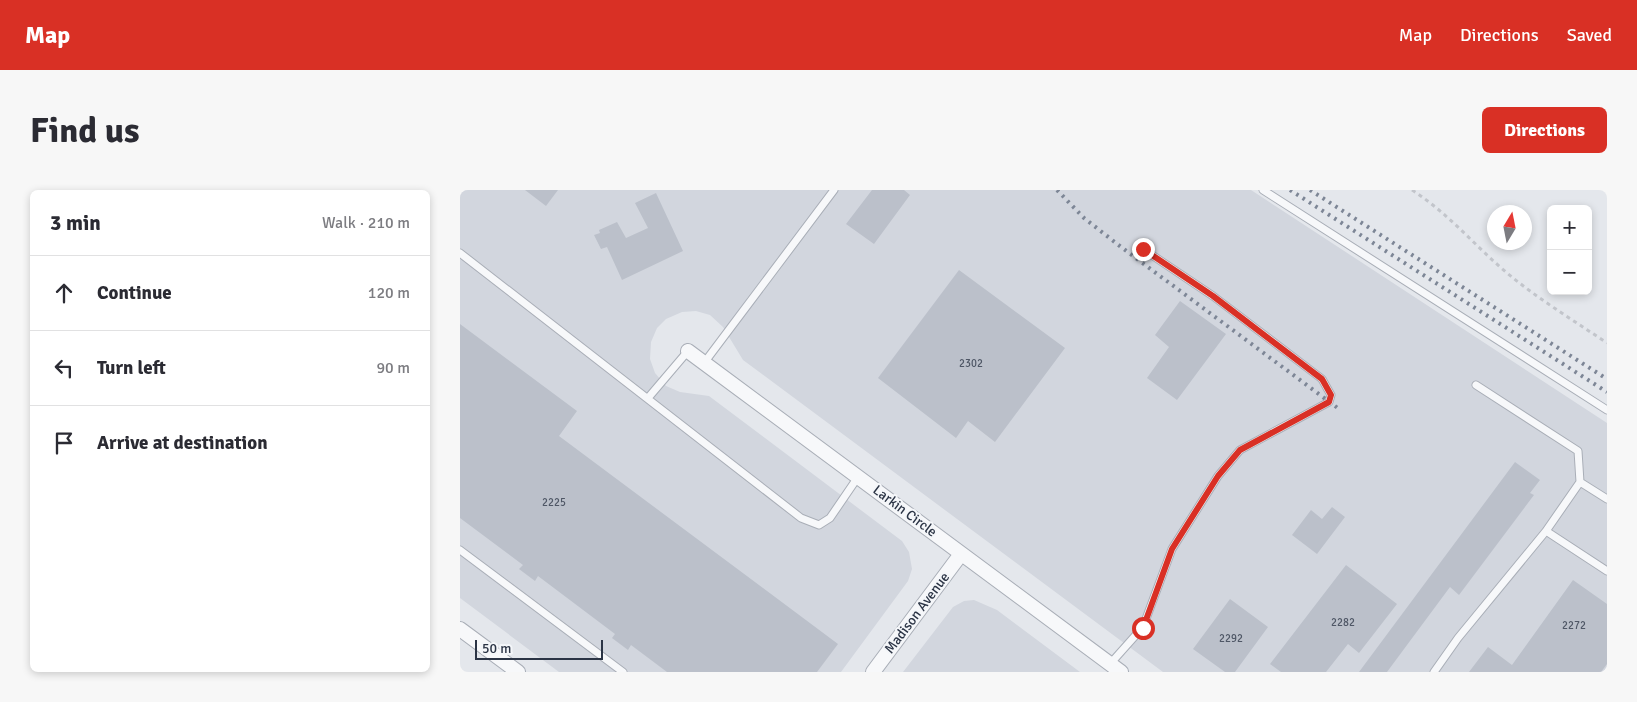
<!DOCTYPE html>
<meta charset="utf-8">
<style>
:root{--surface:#fff;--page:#f7f7f7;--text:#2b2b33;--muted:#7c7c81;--line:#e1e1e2;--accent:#d93025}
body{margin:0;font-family:Signika,sans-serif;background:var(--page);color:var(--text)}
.controls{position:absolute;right:15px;top:15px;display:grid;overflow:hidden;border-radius:8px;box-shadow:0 2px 8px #0003}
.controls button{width:45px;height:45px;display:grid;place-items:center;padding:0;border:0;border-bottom:1px solid var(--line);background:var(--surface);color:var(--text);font:25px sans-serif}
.compass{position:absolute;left:1027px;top:15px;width:45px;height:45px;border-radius:50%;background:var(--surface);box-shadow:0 2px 8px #0003;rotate:10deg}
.scale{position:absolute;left:15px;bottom:12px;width:128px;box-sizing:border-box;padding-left:5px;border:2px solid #2b3445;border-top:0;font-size:14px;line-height:18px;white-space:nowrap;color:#2b3445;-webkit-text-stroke:4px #f4f6f9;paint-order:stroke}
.stop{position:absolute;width:15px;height:15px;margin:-11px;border:4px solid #d93025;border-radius:50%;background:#fff}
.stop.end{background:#d93025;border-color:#fff;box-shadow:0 1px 5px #0008}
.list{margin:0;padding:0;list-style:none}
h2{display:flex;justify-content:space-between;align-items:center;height:65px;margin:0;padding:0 20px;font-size:21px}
h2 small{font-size:16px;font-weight:400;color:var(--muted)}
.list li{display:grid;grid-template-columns:32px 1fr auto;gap:15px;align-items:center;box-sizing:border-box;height:75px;padding:0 20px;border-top:1px solid var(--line)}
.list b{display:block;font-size:19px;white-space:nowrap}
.list em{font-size:16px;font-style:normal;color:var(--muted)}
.icon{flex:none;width:28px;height:28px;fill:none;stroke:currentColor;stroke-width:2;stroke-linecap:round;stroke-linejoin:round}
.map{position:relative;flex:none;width:1147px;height:482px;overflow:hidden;border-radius:8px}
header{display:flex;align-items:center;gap:30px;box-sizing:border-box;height:70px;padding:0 25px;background:var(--accent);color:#fff}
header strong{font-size:24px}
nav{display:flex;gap:28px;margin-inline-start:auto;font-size:18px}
.intro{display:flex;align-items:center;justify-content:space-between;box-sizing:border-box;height:120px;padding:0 30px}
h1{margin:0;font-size:35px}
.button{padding:12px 22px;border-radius:8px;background:var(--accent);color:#fff;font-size:18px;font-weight:700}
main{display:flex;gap:30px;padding:0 30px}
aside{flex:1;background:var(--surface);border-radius:8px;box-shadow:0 2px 8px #0003}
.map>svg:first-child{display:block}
</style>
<header>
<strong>Map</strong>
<nav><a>Map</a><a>Directions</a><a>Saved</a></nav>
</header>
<div class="intro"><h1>Find us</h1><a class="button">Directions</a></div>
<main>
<aside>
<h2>3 min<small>Walk · 210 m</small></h2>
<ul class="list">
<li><svg class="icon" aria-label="ahead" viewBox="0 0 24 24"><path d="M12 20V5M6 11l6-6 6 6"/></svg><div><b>Continue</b></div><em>120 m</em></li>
<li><svg class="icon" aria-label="left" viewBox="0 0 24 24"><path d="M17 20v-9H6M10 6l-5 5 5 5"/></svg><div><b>Turn left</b></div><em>90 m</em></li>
<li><svg class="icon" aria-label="arrive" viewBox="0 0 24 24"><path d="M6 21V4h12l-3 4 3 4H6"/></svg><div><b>Arrive at destination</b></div></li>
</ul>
</aside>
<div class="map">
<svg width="1147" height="482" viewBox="0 0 1147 482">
<rect width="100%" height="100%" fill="#e4e7ec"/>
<path fill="#d2d6de" d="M0,0H791L1147,233V482H703L283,170L263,137L250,125L236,121L222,122L206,129L197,138L191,152L190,169L195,183L206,196L220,202L249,206L442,351L449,362L452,379L448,391L381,482H99L0,408Z
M514,410L537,420L620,482H443L493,417L504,411Z"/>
<path fill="#bbc0ca" d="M65,0H98L86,16Z
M412,0H444L450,5L414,54L386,34Z
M196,3L223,61L162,90L147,57L141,59L134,45L140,43L139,40L157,32L166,48L188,38L175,13Z
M499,80L605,158L535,252L508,231L496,248L418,188Z
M720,111L766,144L717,210L687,188L709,157L695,145Z
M0,134L117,221L99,246L378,454L357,482H207L171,455L168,460L152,448L155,444L78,386L75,391L59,379L63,375L0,328Z
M1055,272L1080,290L1070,303L1074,305L999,405L990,397L927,482H899Z
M872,317L885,327L857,364L832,345L851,320L862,329Z
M886,375L937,414L899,463L888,454L866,482H821L810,474Z
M1113,390L1147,414V474L1141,482H1009L1028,457L1052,475Z
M770,409L808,437L775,482H765L733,459Z"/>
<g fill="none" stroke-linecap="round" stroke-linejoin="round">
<g stroke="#a9aeb7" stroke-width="9">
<path id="service" d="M803,0L1147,220
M0,63L341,328L359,335L370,328L398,287
M244,173L374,0
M1016,195L1118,261L1120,292
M188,208L228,161
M1086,341L1120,292L1147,309
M0,360L163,482
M650,474L683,437L712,359L758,286L780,260L869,212L871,205L862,189L753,106L683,59
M974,482L998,448L1086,341L1147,381"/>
</g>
<g stroke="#a9aeb7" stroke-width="16">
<path id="minor" d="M228,161L661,482
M0,439L58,482
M413,482L501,364"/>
</g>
<path stroke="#c2c5cb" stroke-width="3" stroke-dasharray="4 4" stroke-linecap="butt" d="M952,0C988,23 1014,55 1047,83C1078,109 1113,130 1147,153"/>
<use href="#service" stroke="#f7f8fa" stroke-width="7"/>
<use href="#minor" stroke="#f7f8fa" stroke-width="14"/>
<path stroke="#7d8696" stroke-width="4" stroke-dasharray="2.5 5" stroke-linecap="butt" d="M597,0L624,28L661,57L879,219
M830,0L1147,202
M850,0L1147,189"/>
</g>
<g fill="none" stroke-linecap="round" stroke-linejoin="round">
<path stroke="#d93025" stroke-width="6" d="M683,59L753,106L862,189L871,205L869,212L780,260L758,286L712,359L683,438"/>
</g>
<g text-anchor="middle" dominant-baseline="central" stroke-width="4" stroke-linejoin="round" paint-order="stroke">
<g font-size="11" fill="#4f5766">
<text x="511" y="173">2302</text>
<text x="94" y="312">2225</text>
<text x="883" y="432">2282</text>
<text x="1114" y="435">2272</text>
<text x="771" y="448">2292</text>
</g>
<g font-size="14" fill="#2b3445" stroke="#f4f6f9">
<text transform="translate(445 321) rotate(37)">Larkin Circle</text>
<text transform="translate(457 423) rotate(-53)">Madison Avenue</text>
</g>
</g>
</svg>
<div class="controls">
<button>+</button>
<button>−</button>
</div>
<svg class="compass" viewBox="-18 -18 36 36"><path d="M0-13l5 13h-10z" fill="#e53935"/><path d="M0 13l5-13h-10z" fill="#7c7c81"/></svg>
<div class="scale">50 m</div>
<div class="stop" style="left:683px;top:438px"></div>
<div class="stop end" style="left:683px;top:59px"></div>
</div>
</main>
